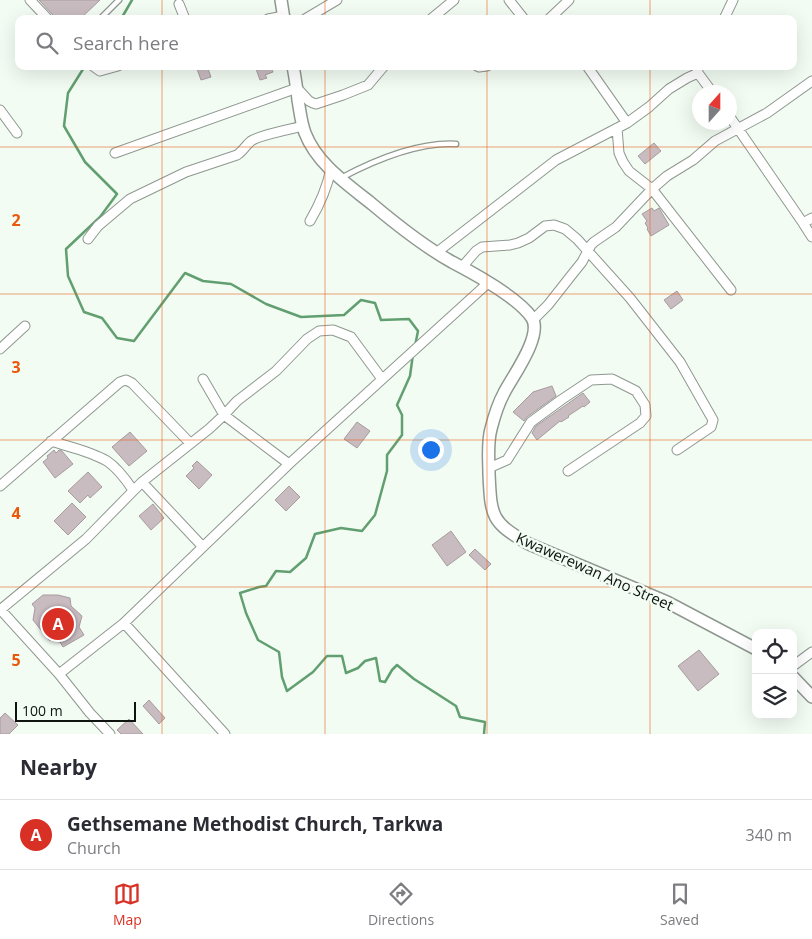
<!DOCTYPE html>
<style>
:root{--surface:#fff;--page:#f2f2f3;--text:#2b2b33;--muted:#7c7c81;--line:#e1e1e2;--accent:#d93025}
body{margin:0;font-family:"Open Sans",sans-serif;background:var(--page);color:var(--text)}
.controls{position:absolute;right:15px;bottom:15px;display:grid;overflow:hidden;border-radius:10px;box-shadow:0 5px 20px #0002}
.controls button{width:45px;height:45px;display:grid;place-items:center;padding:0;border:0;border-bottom:1px solid var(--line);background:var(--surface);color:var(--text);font:25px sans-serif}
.compass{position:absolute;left:692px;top:85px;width:45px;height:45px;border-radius:50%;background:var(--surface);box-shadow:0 5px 20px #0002;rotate:21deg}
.scale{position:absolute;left:15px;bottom:12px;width:121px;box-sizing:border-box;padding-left:5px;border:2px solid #101411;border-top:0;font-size:14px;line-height:18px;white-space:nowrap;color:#101411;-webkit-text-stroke:4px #f2fcf3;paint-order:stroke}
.you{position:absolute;left:430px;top:449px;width:18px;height:18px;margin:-12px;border:4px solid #fff;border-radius:50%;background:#1a73e8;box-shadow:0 0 0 8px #1a73e833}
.badge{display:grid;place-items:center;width:32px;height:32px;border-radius:50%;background:var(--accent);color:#fff;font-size:16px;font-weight:700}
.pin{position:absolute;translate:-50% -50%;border:2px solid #fff;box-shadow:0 1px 5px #0006}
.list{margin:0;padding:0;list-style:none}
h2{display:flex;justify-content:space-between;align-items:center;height:65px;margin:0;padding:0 20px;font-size:21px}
h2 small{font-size:16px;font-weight:400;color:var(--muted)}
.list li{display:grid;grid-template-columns:32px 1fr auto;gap:15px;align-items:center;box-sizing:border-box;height:70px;padding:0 20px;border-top:1px solid var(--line)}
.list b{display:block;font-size:19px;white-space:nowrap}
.list p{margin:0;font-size:16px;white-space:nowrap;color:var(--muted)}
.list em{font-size:16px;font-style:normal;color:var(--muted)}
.icon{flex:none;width:28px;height:28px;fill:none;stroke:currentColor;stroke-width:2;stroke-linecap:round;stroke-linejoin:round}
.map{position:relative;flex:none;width:812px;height:734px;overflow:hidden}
.search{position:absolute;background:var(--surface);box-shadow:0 5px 20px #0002;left:15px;right:15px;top:15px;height:55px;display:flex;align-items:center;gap:12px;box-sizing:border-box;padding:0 18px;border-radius:10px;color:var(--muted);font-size:19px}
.sheet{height:135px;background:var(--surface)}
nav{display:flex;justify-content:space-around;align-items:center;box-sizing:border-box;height:70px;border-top:1px solid var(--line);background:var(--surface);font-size:14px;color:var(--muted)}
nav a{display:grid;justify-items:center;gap:2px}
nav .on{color:var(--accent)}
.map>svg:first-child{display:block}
</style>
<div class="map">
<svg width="812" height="734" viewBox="0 0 812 734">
<rect width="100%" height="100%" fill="#f2fcf3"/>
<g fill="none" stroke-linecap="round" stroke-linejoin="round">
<path stroke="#629f70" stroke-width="2.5" d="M121,19L132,0
M85,66L68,93L64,126L85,162L117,194L100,217L66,249L68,276L84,312L102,318L117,338L134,341L185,273L203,281L231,284L266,304L301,317L344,315L361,300L375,303L381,320L409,319L418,331L415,346
M413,354L410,376L397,405L402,415V435L387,455V471L375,515L362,531L341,528L315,534L306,558L290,572L276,571L266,586L259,587L240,593L246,613L258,640L279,652L282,677L287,691L313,672L327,656H342L346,673L358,668L365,661L376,658L380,681L385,682L392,670L397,665L414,679L456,706L460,717L485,722L484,734"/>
</g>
<path fill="#c9bcc1" stroke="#a79ba0" d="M39,0H100L80,19H54L53,15Z
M196,66H207L211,77L201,80Z
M255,66H270L273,72L265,75L267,78L260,80Z
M654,143L661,151L645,164L638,156Z
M652,208L654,211L659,208L669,225L651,236L647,229L648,228L645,223L647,221L642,214Z
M677,291L683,300L671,309L664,300Z
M552,386L556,396L527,417L524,421L513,412L533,392Z
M583,393L590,402L584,407L583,406L568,416L569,417L561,422L560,421L537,440L532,433L536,426Z
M357,422L370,431L357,448L344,439Z
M130,432L147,451L129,466L112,447Z
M54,450L56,453L59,450L62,451L73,464L55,478L43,462L48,458L47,456Z
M197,461L212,475L199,489L186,476L194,468L192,466Z
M88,472L102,487L90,498L88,495L80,503L68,491Z
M289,486L300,497L286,511L275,500Z
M72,503L86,517L68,535L54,521Z
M153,504L164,518L151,530L139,516Z
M451,531L466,552L447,566L432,545Z
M475,549L491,564L485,570L469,555Z
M43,595H58L70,598L71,606L82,616L79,627L84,635L63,647L60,642L49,640L33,620L35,608L32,604Z
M699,650L719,674L698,691L678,666Z
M149,700L165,718L159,724L143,706Z
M5,713L18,725L9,734H0V718Z
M129,719L143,734H121L117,730Z"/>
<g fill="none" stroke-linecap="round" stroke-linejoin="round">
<g stroke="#8f9890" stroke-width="7">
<path id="service" d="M100,19L119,0
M341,178C375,160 417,142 456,144"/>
</g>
<g stroke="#8f9890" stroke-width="11">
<path id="minor" d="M30,0L48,19
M509,0L524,19
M179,4L185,19
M268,19L284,16
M305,19L337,0
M431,19L454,0
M549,19L569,0
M724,19L733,0
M93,66L100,71L118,66
M477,66L479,67L487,66
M587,66L627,123
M697,66L698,73L712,92
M0,110L17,133
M730,117L803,223L812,218
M617,128L619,153L623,162L629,171L652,189L731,290
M115,153L297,88L309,101L313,103L316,104L343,95L368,85L384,66
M310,221C320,204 327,188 331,169
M803,223L812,237
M88,239L98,226L130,199L186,172L237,155C243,151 246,145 251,141C259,135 292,129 303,126
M436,253L556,160L627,123L649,107L669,89L687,78L698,73
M462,267L476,251L482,247L510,245L518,243L529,238L545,226L554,225L565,229L577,239L630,298L680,362L713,420L711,427L677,450
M533,320L548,305L570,277L582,262L591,245L594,242L616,227L652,189L667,176L693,160L715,141L767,113L812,81
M0,349L25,326
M203,379L224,415L289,464
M51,441C69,447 90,451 107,461C116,467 127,481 133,490
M489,468L507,460L531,422L561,400L591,380L612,379L636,391L645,405L646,416L640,423L568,471
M142,482L203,547
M0,486L120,382L126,380L132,383L190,443
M0,609L59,674L90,713L110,734
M0,610L86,539L142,482L209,429L224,415L237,401L276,371L307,339L319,331L333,330L351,337L382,379
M124,623L225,734
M793,666L812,652
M59,674L124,623L289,464L488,283"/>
</g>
<g stroke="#8f9890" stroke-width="14">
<path id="tertiary" d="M281,0L284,19
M293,66C295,77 297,89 298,100C300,111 301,123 305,133C317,164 347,184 372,204C397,225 423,246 452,262C475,274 518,297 532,318C543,336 512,377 504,393C498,404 494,417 491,429C487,443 489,460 489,474C491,517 491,522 529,544L667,602L756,649
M793,677L812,697"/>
</g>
<use href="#service" stroke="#fff" stroke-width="4.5"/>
<use href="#minor" stroke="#fff" stroke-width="9"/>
<use href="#tertiary" stroke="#fff" stroke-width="11"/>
</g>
<path fill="none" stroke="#e8590c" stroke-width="1" stroke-opacity="0.55" d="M162,0V19M325,0V19M487,0V19M650,0V19M162,66V734M325,66V734M487,66V734M650,66V734M0,147H812M0,294H812M0,440H812M0,587H812"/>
<g text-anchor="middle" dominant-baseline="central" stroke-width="5" stroke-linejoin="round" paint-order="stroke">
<g font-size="15" fill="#101411" stroke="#f2fcf3">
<text transform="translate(595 571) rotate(24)">Kwawerewan Ano Street</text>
</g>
</g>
<g font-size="16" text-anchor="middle" font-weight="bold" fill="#e8590c" stroke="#f2fcf3" stroke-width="5" stroke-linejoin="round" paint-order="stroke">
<text x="16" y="226">2</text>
<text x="16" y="373">3</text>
<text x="16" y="519">4</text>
<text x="16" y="666">5</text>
</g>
</svg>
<div class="controls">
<button><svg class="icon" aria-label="locate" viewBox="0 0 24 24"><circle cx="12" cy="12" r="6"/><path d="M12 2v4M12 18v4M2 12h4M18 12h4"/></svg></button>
<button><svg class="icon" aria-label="layers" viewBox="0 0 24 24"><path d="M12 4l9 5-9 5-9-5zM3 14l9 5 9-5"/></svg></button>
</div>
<svg class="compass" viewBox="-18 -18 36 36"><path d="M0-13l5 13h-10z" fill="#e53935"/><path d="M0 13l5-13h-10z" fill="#7c7c81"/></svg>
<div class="scale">100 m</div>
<div class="you"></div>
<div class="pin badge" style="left:58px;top:624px">A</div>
<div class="search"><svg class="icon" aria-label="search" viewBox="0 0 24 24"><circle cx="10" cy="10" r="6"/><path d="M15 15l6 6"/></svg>Search here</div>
</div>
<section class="sheet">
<h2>Nearby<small></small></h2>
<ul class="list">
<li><span class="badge">A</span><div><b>Gethsemane Methodist Church, Tarkwa</b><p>Church</p></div><em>340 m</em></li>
</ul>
</section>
<nav>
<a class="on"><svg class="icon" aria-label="map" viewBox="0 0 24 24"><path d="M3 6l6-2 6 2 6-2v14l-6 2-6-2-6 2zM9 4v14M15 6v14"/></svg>Map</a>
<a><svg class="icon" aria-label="directions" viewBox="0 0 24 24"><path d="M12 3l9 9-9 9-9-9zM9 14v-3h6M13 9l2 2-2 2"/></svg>Directions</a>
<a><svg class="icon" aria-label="saved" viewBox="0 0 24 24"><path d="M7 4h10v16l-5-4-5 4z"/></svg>Saved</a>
</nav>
